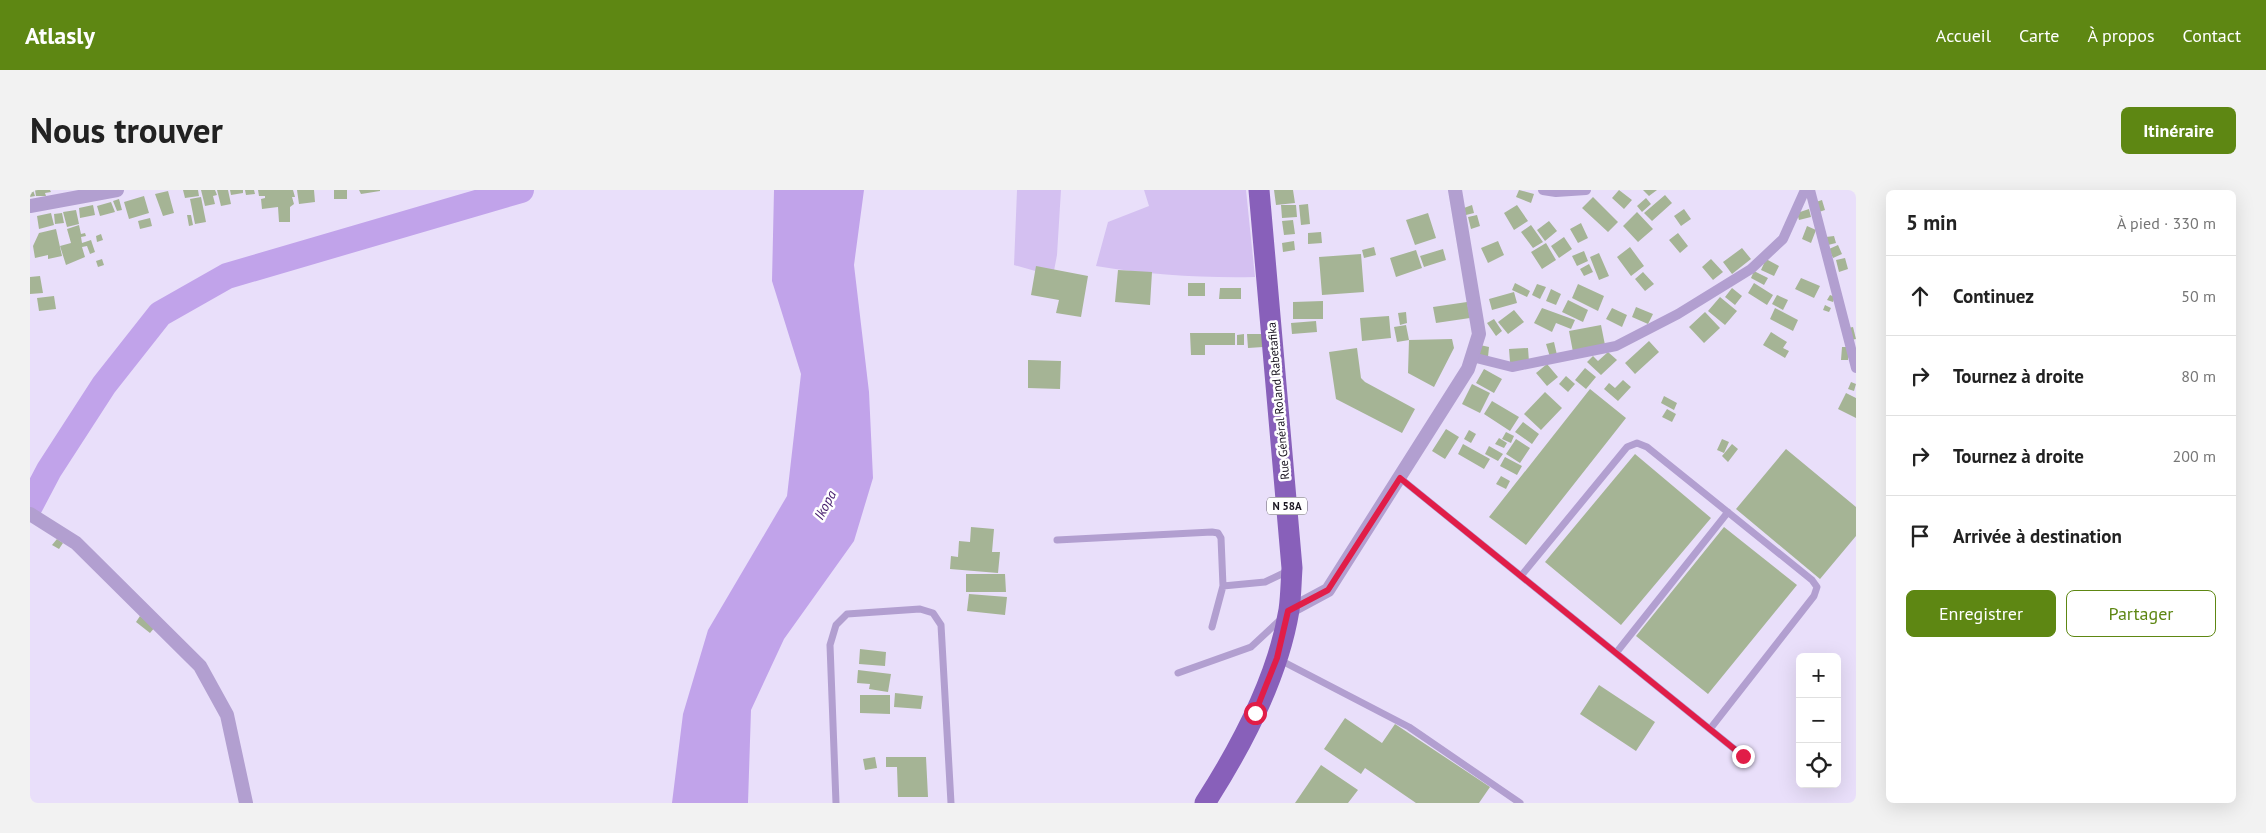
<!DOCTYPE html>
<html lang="fr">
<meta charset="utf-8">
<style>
:root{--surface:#fff;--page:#f2f2f2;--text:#222;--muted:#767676;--line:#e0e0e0;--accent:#5e8713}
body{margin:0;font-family:"PT Sans",sans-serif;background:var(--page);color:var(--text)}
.controls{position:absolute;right:15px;bottom:15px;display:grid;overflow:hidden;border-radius:8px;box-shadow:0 5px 20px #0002}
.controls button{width:45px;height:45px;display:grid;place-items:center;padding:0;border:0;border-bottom:1px solid var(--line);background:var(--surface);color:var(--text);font:25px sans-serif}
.stop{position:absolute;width:15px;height:15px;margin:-11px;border:4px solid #e11d48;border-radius:50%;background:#fff}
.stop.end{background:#e11d48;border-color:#fff;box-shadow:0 1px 5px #0008}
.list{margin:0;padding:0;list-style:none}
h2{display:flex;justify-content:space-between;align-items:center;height:65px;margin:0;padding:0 20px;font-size:21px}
h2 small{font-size:16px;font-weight:400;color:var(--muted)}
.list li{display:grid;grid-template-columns:32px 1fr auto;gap:15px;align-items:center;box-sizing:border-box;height:80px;padding:0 20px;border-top:1px solid var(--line)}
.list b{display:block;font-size:19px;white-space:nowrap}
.list em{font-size:16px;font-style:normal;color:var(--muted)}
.actions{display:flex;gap:10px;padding:15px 20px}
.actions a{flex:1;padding:11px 0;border:1px solid var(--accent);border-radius:8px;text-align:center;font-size:18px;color:var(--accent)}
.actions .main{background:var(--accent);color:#fff}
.icon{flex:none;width:28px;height:28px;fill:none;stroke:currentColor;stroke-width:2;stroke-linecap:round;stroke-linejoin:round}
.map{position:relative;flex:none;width:1826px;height:613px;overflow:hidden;border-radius:8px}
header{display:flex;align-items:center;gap:30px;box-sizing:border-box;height:70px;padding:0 25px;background:var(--accent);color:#fff}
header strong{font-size:24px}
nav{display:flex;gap:28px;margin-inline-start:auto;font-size:18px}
.intro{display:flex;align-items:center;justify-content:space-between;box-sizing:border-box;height:120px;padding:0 30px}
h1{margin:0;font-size:35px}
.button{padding:12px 22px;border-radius:8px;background:var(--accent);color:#fff;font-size:18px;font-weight:700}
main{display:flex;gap:30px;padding:0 30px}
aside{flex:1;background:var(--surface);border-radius:8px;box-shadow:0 5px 20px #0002}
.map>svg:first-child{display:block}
</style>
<header>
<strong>Atlasly</strong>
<nav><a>Accueil</a><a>Carte</a><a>À propos</a><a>Contact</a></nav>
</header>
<div class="intro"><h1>Nous trouver</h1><a class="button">Itinéraire</a></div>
<main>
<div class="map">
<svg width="1826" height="613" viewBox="0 0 1826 613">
<rect width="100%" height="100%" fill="#e9dffa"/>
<path fill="#d4c0f1" d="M987,0H1031L1027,65L1023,86L984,75Z
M1114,0H1216L1225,87C1171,88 1120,85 1066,76L1078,32L1119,16Z"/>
<path fill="#c1a3ea" d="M744,0H834L824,75L839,202L843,288L824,351L754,449L721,520L718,613H642L653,524L678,440L757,306L771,184L742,91Z"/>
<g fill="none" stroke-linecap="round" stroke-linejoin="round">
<path stroke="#c1a3ea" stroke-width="26" d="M0,316L19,280L74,195L130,124L197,86L491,0"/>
</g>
<path fill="#a5b495" d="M0,0H3L5,6L0,7Z
M5,0H20L21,2L15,3L16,6H6Z
M153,0H168L169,6L155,8Z
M171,0H185L187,5L183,6L185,14L175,16Z
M187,0H198L201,14L191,16Z
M200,0H213V3L201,5Z
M215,0H224L225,4L216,5Z
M228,0H263L265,7H262L264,14L260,17V32H249L248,17L232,19L231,9L235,8V6H229Z
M267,0H284L285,12L269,14Z
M304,0H317V9H304Z
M329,0H350V1L331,4Z
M1244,0H1263L1265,13L1246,15Z
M1489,0L1504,4L1501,13L1486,7Z
M1589,0L1602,10L1594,19L1582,8Z
M1613,0H1627L1619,6Z
M138,1L144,23L133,26L125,4Z
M1635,5L1642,13L1622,31L1614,23Z
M114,6L119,23L99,29L94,12Z
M171,7L176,32L165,34L160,9Z
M1563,7L1588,32L1578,42L1552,18Z
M1616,8L1621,14L1612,22L1607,16Z
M89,9L92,20L87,21L83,11Z
M1792,10L1795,20L1789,22L1786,12Z
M81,12L85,22L70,26L67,16Z
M1278,14L1280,34L1271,35L1269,15Z
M63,15L65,25L50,28L49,18Z
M1251,15H1266L1267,27L1252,28Z
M1442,15L1444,23L1436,25L1434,18Z
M1487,15L1498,31L1484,40L1474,23Z
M1654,19L1661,29L1651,36L1644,26Z
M1779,19L1781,27L1769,30L1767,23Z
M46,20L49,34L37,37L33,22Z
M1607,22L1623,39L1608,52L1593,36Z
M21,23L24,35L9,39L7,26Z
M32,23L34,33L25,34L24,24Z
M1398,23L1406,48L1385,55L1376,30Z
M157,25H161L163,35L159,36Z
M1447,25L1450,36L1441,39L1438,27Z
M120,28L122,36L110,39L108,31Z
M1263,30L1265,44L1254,45L1252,31Z
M1519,31L1527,41L1515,51L1507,40Z
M1551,33L1558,48L1548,53L1540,39Z
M49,35L51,44L55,43L56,46L51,47L52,53L61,50L65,62L60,64L57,56L52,57L55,67L36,75L30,56L41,53L37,39Z
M1501,35L1513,52L1503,58L1491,42Z
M1777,36L1786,40L1781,53L1772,49Z
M26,39L32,66L18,69V65L5,68L3,56L9,43Z
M1291,42L1292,53L1278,54V43Z
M1648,43L1658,56L1650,63L1639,50Z
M71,44L73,50L67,52L66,46Z
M1804,46L1806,53L1798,55L1796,47Z
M1534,47L1542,59L1529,68L1521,56Z
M1264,51L1265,60L1253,62L1252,53Z
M1468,51L1474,65L1458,73L1451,58Z
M1516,53L1526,70L1512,79L1501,62Z
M1808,55L1812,64L1803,68L1799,59Z
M1344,57L1346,65L1334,68L1332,60Z
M1600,57L1614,76L1601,86L1587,67Z
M1712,58L1721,69L1702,84L1693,72Z
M1413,59L1416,70L1394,77L1390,66Z
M1386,60L1392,78L1366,87L1360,68Z
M1554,61L1558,71L1547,76L1542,66Z
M1569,63L1579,86L1569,90L1560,67Z
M1331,64L1334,102L1292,105L1289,67Z
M1815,68L1818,79L1809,82L1806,70Z
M72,69L74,75L68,77L66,71Z
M1681,69L1693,82L1683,90L1672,77Z
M1736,69L1749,76L1744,86L1731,80Z
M1559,74L1563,82L1554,86L1550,79Z
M1006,76L1058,86L1051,127L1026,123L1029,110L1001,105Z
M1088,80L1122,82L1120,115L1085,112Z
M1724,81L1738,88L1734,95L1721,88Z
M1613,82L1624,94L1615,101L1605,89Z
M10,86L13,103L0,104V87Z
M1771,88L1790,96L1784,108L1765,99Z
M1158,93H1175V106H1158Z
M1485,93L1500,101L1497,107L1482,100Z
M1724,93L1743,105L1737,115L1718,103Z
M1507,94L1516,97L1510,109L1502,105Z
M1548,94L1574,106L1568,121L1542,108Z
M1190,98H1211V109H1189Z
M1702,98L1712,106L1705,115L1695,107Z
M1521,99L1531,104L1526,115L1516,111Z
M1484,102L1487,113L1462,120L1459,109Z
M1747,105L1758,110L1753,120L1742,114Z
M1800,105L1805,107L1803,112L1797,110Z
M24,106L26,119L9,121L7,108Z
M1690,107L1707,121L1695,135L1678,121Z
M1538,110L1558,120L1553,132L1532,122Z
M1293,111V129H1263V112Z
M1437,112L1440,128L1406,133L1403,117Z
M1795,115L1801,118L1799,122L1793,120Z
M1606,117L1623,124L1618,134L1602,127Z
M1512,118L1545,130L1541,139L1526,133L1522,142L1504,133Z
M1582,118L1597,125L1592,137L1576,129Z
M1745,118L1768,130L1763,141L1740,129Z
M1484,120L1494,132L1478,144L1468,132Z
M1376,122L1377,133L1370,135L1368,123Z
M1675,122L1690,138L1674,153L1659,137Z
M1359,126L1361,148L1332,151L1330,128Z
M1464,129L1472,141L1466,146L1457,133Z
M1286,131L1287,142L1262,144L1261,133Z
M1376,135L1379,150L1367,152L1364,137Z
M1571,135L1575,155L1543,162L1539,141Z
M1823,137L1826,149L1821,150L1818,138Z
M1741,142L1757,152L1753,158L1759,161L1755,168L1733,155Z
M1160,143H1205V155H1175V165H1161Z
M1214,144V155H1207V145Z
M1217,144H1232L1233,157L1218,158Z
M1422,149L1424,158L1404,197L1378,183L1379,150Z
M1619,151L1629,162L1605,184L1595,173Z
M1524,152L1527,165L1520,167L1516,154Z
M1450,155L1459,157L1458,167L1448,165Z
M1812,157H1818V170H1811Z
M1327,158L1331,188L1335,192L1385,219L1372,243L1306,209L1299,162Z
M1498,158L1499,172H1480L1479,159Z
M1578,162L1587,170L1571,185L1557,172L1563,166L1568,171Z
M998,170L1031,171L1030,199L998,198Z
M1517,174L1528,187L1517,196L1506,183Z
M1555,178L1566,187L1556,199L1545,190Z
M1454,179L1472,189L1464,203L1446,193Z
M1536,186L1545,194L1538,202L1529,194Z
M1593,190L1601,197L1588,211L1574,199L1579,193L1585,198Z
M1821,192L1826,194L1824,201L1818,199Z
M1442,194L1460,203L1450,223L1432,214Z
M1560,199L1596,228L1496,355L1459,327Z
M1515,202L1532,218L1511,240L1494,224Z
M1816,203L1826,208V228L1808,219Z
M1634,206L1647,213L1644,220L1631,213Z
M1462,211L1489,227L1480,241L1454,224Z
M1637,219L1646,224L1642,232L1632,227Z
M1493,232L1509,244L1502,254L1485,242Z
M1416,239L1429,247L1415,269L1402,261Z
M1439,240L1446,244L1441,253L1434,249Z
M1476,242L1484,246L1481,253L1472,249Z
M1469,248L1477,253L1474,258L1465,254Z
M1486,249L1500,258L1490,273L1476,264Z
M1692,249L1699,252L1694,263L1687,260Z
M1433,254L1460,269L1454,279L1428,264Z
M1702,254L1708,259L1698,272L1692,266Z
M1459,256L1473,264L1468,271L1455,264Z
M1756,259L1826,317V346L1790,389L1706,319Z
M1605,264L1681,328L1591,435L1515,372Z
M1475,267L1492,276L1487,285L1470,276Z
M1471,286L1480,291L1476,299L1466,294Z
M941,337L964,339L962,362H970L968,383L920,379L921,366L928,367L929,351L940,352Z
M1694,337L1767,395L1678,504L1606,446Z
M27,349L33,353L29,359L22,355Z
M936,384H975L976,402H936Z
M939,404L977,407L975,425L937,421Z
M110,426L125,437L120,443L106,432Z
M830,459L856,462L855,476L829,474Z
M828,480L861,484L858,502L839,499L840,494L827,493Z
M1569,495L1625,532L1606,561L1550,524Z
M865,503L893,506L891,519L864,517Z
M830,505H860V524L830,523Z
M1315,528L1352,553L1365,534L1460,597L1449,613H1386L1335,578L1331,584L1294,559Z
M845,567L847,578L835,580L833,569Z
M856,567H896L898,607H868L867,577H856Z
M1291,575L1328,600L1318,613H1265Z"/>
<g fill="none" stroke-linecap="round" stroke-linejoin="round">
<path stroke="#b29fd0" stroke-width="7" d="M1370,288L1713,566
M1027,350L1182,342L1188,343L1191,348L1193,396L1182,437
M1491,386L1597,257L1607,253L1617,257L1782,390L1787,397L1784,406L1680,539
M1193,396L1235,392L1258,381
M1586,463L1698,322
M1248,469L1379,537L1490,613
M1148,483L1221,457L1250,430
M806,613L800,455L806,435L817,424L890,419L903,423L911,435L921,613"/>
<path stroke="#b29fd0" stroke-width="10" d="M1513,0L1526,2L1556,0
M1780,0L1826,178
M1442,167L1482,177L1586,156L1648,124L1721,79L1753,49L1775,0"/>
<path stroke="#b29fd0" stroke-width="14" d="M0,16L87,0
M0,324L46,353L170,476L197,525L216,613
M1259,421L1298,400L1438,179L1449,144L1425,0"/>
<path stroke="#8860ba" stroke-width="21" d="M1175,613C1211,557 1248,487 1259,420C1261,406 1261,392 1262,378L1229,0"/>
</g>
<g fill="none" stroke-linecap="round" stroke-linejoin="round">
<path stroke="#e11d48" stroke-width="6" d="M1225,523L1247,468L1258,421L1298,400L1370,288L1713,566"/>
</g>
<g text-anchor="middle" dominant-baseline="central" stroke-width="5" stroke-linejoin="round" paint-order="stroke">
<rect fill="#fff" stroke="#5e5a63" stroke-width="1" x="1237" y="307.5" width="40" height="17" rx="4"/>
<g font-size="11" font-weight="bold" fill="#191420">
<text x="1257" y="316">N 58A</text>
</g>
<g font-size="12" fill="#191420" stroke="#fff">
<text transform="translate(1248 211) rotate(-95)">Rue Général Roland Rabetafika</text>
</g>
<g font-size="14" font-style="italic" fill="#431a6b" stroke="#fff">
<text transform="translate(795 315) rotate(-62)">Ikopa</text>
</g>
</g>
</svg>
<div class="controls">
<button>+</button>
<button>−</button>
<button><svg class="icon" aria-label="locate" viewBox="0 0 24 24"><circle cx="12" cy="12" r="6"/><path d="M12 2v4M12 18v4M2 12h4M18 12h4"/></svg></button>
</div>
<div class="stop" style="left:1225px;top:523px"></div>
<div class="stop end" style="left:1713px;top:566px"></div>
</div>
<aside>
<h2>5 min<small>À pied · 330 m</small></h2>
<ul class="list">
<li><svg class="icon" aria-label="ahead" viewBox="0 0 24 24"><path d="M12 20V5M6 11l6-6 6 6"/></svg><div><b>Continuez</b></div><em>50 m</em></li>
<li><svg class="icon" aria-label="right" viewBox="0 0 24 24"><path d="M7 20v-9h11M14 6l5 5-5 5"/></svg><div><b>Tournez à droite</b></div><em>80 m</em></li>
<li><svg class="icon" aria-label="right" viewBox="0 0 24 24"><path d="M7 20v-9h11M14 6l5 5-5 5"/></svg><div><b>Tournez à droite</b></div><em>200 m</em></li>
<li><svg class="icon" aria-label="arrive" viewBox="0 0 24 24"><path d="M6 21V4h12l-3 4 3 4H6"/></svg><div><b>Arrivée à destination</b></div></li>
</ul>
<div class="actions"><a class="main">Enregistrer</a><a>Partager</a></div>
</aside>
</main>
